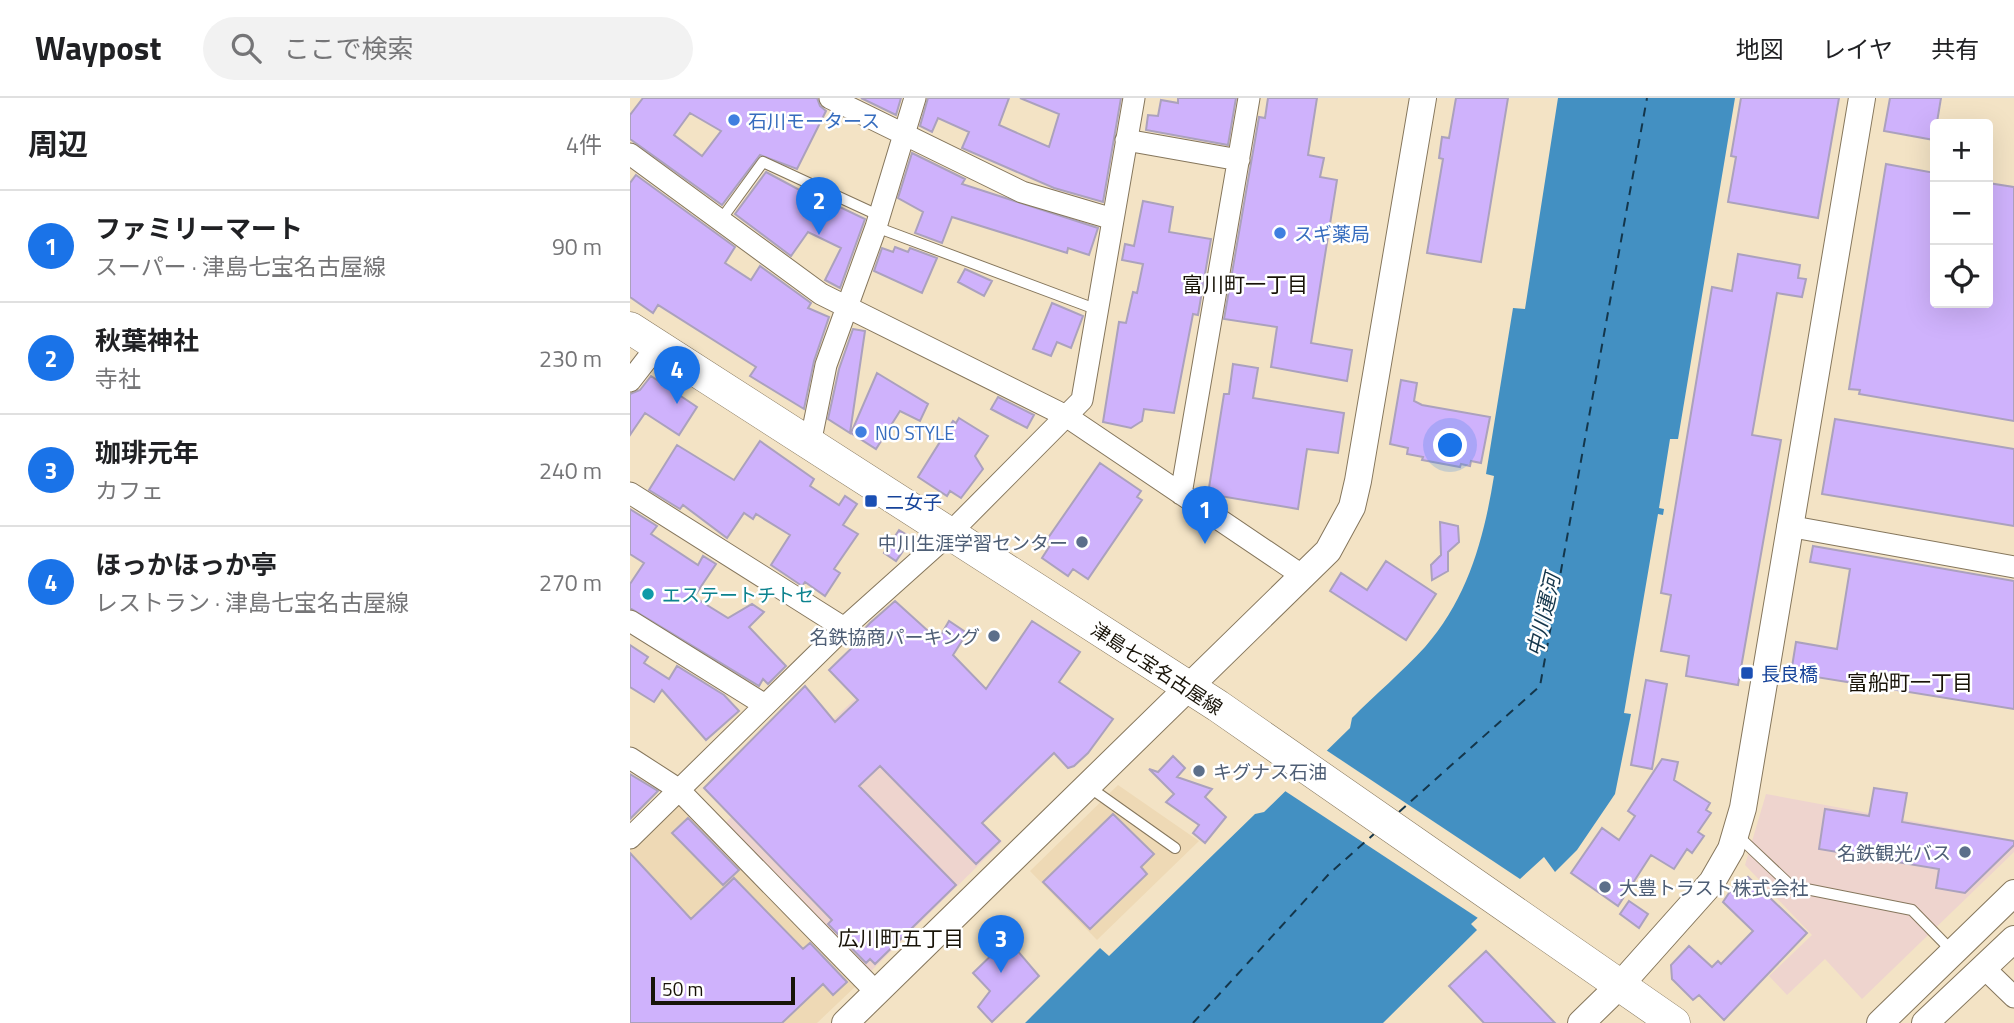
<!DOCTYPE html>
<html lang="ja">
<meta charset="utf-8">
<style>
:root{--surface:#fff;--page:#f2f2f2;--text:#202124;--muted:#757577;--line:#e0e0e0;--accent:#1a73e8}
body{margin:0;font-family:"Titillium Web","Noto Sans JP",sans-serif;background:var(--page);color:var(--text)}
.controls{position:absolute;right:21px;top:21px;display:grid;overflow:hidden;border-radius:7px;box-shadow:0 7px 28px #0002}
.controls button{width:63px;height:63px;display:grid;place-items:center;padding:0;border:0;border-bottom:2px solid var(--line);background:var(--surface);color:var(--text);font:35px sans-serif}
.scale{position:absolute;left:21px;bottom:18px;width:144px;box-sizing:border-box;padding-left:7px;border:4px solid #181308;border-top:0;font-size:19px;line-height:24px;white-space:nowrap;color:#181308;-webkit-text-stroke:5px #fff;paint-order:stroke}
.you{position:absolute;left:821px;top:348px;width:24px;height:24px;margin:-18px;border:5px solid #fff;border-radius:50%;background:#1a73e8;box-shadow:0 0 0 10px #1a73e833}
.badge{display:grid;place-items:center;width:46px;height:46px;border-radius:50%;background:var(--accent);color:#fff;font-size:23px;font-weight:700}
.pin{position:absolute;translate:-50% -58px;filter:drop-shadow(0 2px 4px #0008)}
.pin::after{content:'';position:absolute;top:37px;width:24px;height:21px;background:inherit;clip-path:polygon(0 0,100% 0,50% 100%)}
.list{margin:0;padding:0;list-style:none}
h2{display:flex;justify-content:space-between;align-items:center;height:91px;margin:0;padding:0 28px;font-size:30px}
h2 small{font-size:23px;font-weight:400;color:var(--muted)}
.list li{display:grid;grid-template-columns:46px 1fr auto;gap:21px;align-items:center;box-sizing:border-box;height:112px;padding:0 28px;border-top:2px solid var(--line)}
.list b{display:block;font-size:26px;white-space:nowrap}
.list p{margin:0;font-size:23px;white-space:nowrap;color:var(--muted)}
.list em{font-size:23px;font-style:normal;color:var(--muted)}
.icon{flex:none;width:38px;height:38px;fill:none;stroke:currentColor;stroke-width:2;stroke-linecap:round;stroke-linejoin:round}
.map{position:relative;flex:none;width:1384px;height:925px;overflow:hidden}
header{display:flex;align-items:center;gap:42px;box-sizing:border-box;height:98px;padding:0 35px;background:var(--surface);border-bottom:2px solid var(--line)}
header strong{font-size:33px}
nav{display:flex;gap:38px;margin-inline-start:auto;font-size:24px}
.search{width:490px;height:63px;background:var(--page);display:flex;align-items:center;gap:18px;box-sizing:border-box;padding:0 24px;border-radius:38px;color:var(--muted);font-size:26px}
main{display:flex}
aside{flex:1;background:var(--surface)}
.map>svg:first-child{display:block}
</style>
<header>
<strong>Waypost</strong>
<div class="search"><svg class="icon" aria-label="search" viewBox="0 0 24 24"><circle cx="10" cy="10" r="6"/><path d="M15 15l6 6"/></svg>ここで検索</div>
<nav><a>地図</a><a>レイヤ</a><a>共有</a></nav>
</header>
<main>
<aside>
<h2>周辺<small>4件</small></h2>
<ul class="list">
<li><span class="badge">1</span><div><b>ファミリーマート</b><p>スーパー · 津島七宝名古屋線</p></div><em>90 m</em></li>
<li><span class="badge">2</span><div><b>秋葉神社</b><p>寺社</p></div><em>230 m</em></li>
<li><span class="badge">3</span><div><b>珈琲元年</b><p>カフェ</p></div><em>240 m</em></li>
<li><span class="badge">4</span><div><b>ほっかほっか亭</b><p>レストラン · 津島七宝名古屋線</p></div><em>270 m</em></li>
</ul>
</aside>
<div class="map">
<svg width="1384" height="925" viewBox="0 0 1384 925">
<rect width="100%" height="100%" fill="#f3e3c5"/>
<path fill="#eed4ce" d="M228,598L372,744L238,876L91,729Z
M1136,696L1384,742V754L1232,901L1195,861L1157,897L1139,878L1182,837L1115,767Z"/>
<path fill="#eed9b5" d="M488,687L569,743L467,842L400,773Z
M50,705L228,886L187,925H0V752Z"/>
<path fill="#4390c2" d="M928,0H1105L1048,341H1040L1029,410L1034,411L1033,417L1028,416L994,615L1001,616L985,696L947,752L925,774L914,759L841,826L847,832L753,925H395L470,850L479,858L625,716L634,714L720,630L722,620C746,596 772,574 795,549C838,500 854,440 864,378L856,376L883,210L895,211Z"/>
<path fill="#f3e3c5" d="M693,650L893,783L851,822L652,691Z"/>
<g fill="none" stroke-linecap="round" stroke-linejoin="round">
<path stroke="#14364b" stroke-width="2" stroke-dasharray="9 7" stroke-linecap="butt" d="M769,714L910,588L1017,0
M563,925L699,776L744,736"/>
</g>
<path fill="#cfb2fc" stroke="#aba1bd" stroke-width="2" fill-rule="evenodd" d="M13,0H187L190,8L196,13L167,71L130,57L92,107L0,41V17ZM60,15L91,33L72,58L44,37Z
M231,0H271L266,17Z
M298,0H379L369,27L419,49L429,16L390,0H491L473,104L424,90L332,50L339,34L308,20L302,34L290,28Z
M548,0H606L598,47L516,32L518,17L528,18L531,2L548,5Z
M638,0H687L678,57L694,60L690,79L707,82L681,245L722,252L717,283L641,269L647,229L594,221L629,19L635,20Z
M826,0H878L851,164L797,155L813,61L809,60L812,39L819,40Z
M1111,0H1209L1188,120L1098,104L1106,59L1101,58Z
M1260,0H1311L1304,42L1254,33Z
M282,55L335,81L332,86L468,130L459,157L438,150L437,155L322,119L312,145L285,135L293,114L268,100Z
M1256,66L1305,75V205H1358V85L1384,89V323L1229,296L1230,292L1219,291Z
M136,74L190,103L191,100L235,121L210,190L195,182L211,150L178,134L161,158L105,116Z
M6,77L105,149L95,165L121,182L130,168L181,205L178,210L199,219L184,263L174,311L120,278L126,269L28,207L23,215L0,199V85Z
M513,103L543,109L539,134L581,141L568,217L563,216L544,315L514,311L512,323L501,330L473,324L489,224L496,225L503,194L507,195L513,166L492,162L495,146L504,148Z
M265,149L278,154L280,150L307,160L292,195L244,173L252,150L263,154Z
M1108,156L1170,167L1168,180L1176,181L1172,199L1147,195L1122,337L1151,342L1108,587L1056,578L1059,558L1031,553L1041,497L1031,495L1082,189L1102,193Z
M335,171L362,183L354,198L328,184Z
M422,205L453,218L441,250L427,244L421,258L403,251Z
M223,231L235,233L220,335L198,321L209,271Z
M603,266L628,270L623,300L714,315L708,355L677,351L668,411L578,396L594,296H599Z
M247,275L298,306L290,323L270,313L246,351L221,335Z
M21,278L67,309L49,337L15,315L0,337V296L10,292Z
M771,282L787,285L784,303L792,307L860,319L851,365L841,363L840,368L831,366L830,369L792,362L793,359L777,356L778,350L760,346Z
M368,299L404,317L397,330L361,311Z
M329,320L358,338L345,358L353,371L331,400L320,393L317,398L288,379L323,323L326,325Z
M1205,321L1384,351V428L1192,396Z
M130,343L184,381L180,388L209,407L215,398L227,406L213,427L228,436L204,471L210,475L195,498L175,484L172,488L141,467L160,437L126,416L123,421L114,415L97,440L53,407L50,411L19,392L47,347L104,382Z
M470,365L511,393L507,399L512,402L458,481L443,471L438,478L412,460L421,446L416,443Z
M0,411L27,428L21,436L68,467L73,458L86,466L64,499L98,520L122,506L134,514L119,529L156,568L138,586L133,581L129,588L0,510V486L14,465L0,456Z
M810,424L828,428L829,444L818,454V473L802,482L801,467L811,457Z
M269,432L282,440L266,463L254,455Z
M1183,448L1384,483V611L1161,575L1166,544L1207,551L1220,471L1180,464Z
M756,463L806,496L776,542L700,493L711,475L737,492Z
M265,503L308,542L319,523L337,535L323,557L356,591L402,523L450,554L429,584L483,621L458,655L444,668L438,670L424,655L352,725L370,743L346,766L250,668L229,688L326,787L245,866L240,861L236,865L198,826L202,822L74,690L175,588L205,624L228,602L199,572L230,542L227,539L240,525Z
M0,547L18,559L14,565L39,581L47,568L94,597L109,613L76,642L32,592L24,604L0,589Z
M1016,582L1037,586L1022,671L1001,667Z
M543,658L555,670L547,679L582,691L575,699L596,719L575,745L563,735L569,727L536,704L544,696L519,671L528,674Z
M1032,661L1048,664L1044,682L1080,705L1076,712L1081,715L1068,734L1074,738L1062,755L1057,751L1044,771L1021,757L988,808L941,775L972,730L989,742L1005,718L998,713Z
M0,676L28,693L0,721Z
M1244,690L1277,695L1272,724L1384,743V747L1335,795L1306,790L1309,771L1189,751L1195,711L1239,718Z
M483,716L524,756L511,769L517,776L460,831L413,784Z
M58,720L109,772L93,787L42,735Z
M0,755L61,821L104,780L173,851L180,845L217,884L203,897L193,886L152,925H0Z
M1118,779L1177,835L1094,922L1069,897L1063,902L1042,881L1041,867L1059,848L1082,869L1088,863L1091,866L1123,833L1093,804L1107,783L1111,786Z
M999,803L1018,816L1009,830L990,816Z
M375,844H380L409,878L362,924L348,909L360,893L343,875Z
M856,853L925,925H854L819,888Z"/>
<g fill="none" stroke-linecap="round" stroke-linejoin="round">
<g stroke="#85765c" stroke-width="12">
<path id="service" d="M90,123L133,64L250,118
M246,129L468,212
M459,689L545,750
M1107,737L1161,788L1282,812L1323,854"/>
</g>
<g stroke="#85765c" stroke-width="23">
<path id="minor" d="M200,0L392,94L483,121
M496,42L609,62
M0,56L191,196L436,318L673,478
M0,283L28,247
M180,346L196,267L246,129L285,0
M0,395L214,530
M551,396L619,0
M1158,428L1384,469
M0,523L135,607
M0,660L48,691L246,894
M0,740L214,530L319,436L452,302L504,0
M1354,870L1384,899"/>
</g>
<g stroke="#85765c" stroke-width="28">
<path id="tertiary" d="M215,925L698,453L722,409L728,383L793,0
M951,925L991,886L1082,784L1101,751L1113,710L1232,0
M1250,925L1384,795
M1295,925L1384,841"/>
</g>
<g stroke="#85765c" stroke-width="33">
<path id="secondary" d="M0,230L588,608L1044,925"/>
</g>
<use href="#service" stroke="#fff" stroke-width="10"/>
<use href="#minor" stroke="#fff" stroke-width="21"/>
<use href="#tertiary" stroke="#fff" stroke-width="26"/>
<use href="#secondary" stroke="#fff" stroke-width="32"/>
</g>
<g fill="#3f7fe0" stroke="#fff" stroke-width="2.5">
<circle cx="104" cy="22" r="7"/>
<circle cx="650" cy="135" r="7"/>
<circle cx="231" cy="334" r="7"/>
</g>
<g fill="#1a4fb4" stroke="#fff" stroke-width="2.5">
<rect x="234" y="396" width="14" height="14" rx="3.5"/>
<rect x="1110" y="568" width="14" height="14" rx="3.5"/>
</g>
<g fill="#5c6f8a" stroke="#fff" stroke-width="2.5">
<circle cx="452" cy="444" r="7"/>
<circle cx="364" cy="538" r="7"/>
<circle cx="569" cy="673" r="7"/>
<circle cx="1335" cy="754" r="7"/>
<circle cx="975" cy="789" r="7"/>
</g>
<circle fill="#0f9aa8" stroke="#fff" stroke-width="2.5" cx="18" cy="496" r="7"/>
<g text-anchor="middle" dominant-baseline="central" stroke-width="5" stroke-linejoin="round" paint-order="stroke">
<g font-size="19" fill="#366cbe" stroke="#fff" text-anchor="start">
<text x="118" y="22">石川モータース</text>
<text x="664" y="135">スギ薬局</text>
<text x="245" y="334">NO STYLE</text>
</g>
<g font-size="19" fill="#164399" stroke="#fff" text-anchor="start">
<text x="255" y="403">二女子</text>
<text x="1131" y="575">長良橋</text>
</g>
<g font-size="19" fill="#4e5e75" stroke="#fff" text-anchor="end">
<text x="438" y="444">中川生涯学習センター</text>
<text x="350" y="538">名鉄協商パーキング</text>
<text x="583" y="673" text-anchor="start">キグナス石油</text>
<text x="1321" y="754">名鉄観光バス</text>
<text x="989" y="789" text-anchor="start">大豊トラスト株式会社</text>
</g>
<g font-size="19" fill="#0d838f" stroke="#fff" text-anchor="start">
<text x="32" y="496">エステートチトセ</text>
</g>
<g font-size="19" fill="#181308" stroke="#fff">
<text transform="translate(527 570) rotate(33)">津島七宝名古屋線</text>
</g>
<g font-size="21" fill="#181308" stroke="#fff">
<text x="615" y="186">富川町一丁目</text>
<text x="1280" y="584">富船町一丁目</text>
<text x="271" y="840">広川町五丁目</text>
</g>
<g font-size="21" font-style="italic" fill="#14364b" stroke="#fff">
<text transform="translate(913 517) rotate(-77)">中川運河</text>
</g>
</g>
</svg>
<div class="controls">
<button>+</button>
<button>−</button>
<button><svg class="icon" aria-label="locate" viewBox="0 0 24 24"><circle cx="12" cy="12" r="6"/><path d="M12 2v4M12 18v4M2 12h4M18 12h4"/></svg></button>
</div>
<div class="scale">50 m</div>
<div class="you"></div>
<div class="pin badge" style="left:575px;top:446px">1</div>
<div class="pin badge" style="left:189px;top:137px">2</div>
<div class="pin badge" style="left:371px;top:875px">3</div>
<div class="pin badge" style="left:47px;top:306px">4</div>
</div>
</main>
